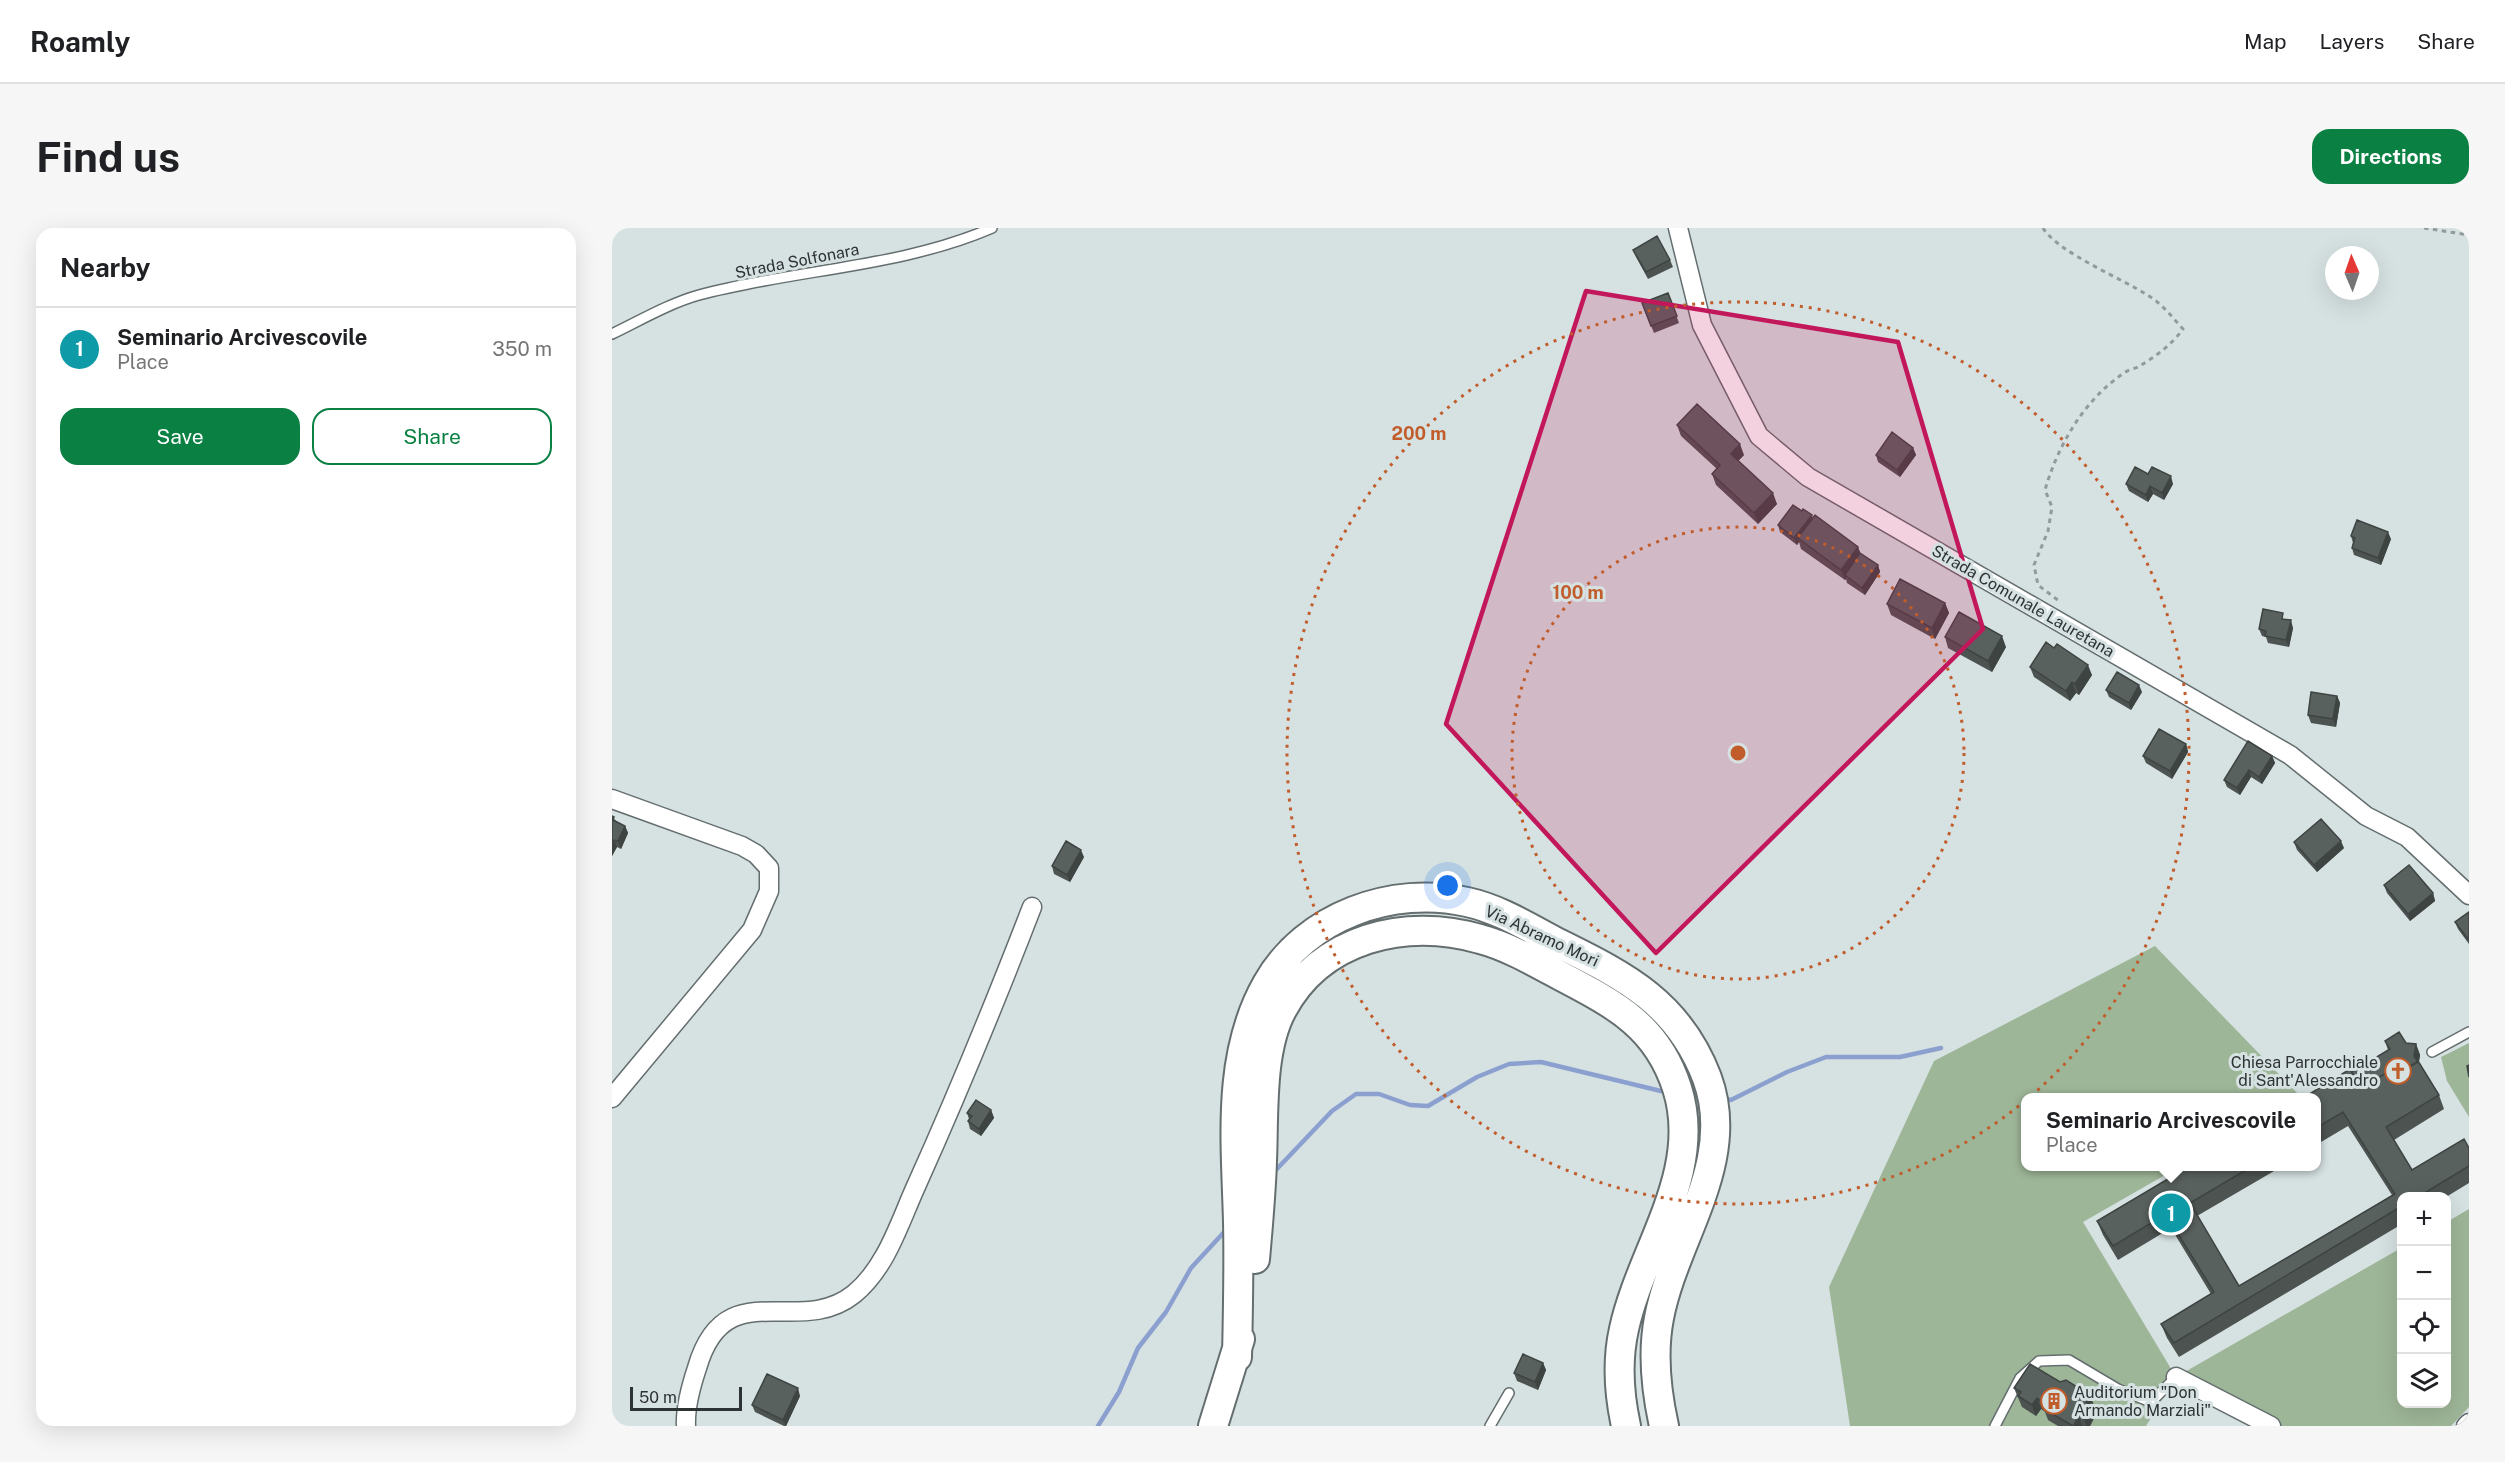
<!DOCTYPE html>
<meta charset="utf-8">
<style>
:root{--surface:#fff;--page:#f6f6f6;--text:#202124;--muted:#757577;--line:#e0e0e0;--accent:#0b8043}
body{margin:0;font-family:"Public Sans",sans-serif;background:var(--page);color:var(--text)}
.controls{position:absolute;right:18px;bottom:18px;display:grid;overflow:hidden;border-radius:12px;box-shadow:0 6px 24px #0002}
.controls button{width:54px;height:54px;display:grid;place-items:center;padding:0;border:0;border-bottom:2px solid var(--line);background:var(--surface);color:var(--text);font:30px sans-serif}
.compass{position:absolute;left:1713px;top:18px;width:54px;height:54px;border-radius:50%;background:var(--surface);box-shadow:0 6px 24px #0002;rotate:358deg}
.scale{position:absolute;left:18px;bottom:15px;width:112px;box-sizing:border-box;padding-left:6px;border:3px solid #2d3232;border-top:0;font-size:16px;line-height:21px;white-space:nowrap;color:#2d3232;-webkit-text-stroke:4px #d6e1e2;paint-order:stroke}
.you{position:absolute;left:836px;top:658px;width:21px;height:21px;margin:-15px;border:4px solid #fff;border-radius:50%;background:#1a73e8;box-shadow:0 0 0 9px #1a73e833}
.badge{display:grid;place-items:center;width:39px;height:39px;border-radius:50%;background:var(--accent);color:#fff;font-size:20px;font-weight:700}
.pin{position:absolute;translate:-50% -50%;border:3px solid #fff;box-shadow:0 2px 6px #0006}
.popup{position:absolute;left:1409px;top:865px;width:300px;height:78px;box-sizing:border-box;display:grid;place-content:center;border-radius:12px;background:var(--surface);filter:drop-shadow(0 2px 4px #0005);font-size:20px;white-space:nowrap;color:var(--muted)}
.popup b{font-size:22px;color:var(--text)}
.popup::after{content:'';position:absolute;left:50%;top:100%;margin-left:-12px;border:12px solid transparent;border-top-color:var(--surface)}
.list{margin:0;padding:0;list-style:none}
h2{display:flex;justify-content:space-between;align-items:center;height:78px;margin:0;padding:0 24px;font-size:26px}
h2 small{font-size:20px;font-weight:400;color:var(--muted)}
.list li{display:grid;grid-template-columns:39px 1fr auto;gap:18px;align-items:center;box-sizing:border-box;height:84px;padding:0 24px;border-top:2px solid var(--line)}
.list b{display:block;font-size:22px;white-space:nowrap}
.list p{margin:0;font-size:20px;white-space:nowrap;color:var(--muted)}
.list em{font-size:20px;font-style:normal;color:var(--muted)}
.actions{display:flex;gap:12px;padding:18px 24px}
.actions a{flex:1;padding:14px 0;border:2px solid var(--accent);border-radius:18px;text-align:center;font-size:21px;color:var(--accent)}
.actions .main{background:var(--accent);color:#fff}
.icon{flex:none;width:33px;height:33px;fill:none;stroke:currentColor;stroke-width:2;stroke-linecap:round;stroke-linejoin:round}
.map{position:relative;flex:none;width:1857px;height:1198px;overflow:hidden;border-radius:18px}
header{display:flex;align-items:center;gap:36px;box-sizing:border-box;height:84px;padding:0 30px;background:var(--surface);border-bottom:2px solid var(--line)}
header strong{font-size:28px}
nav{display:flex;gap:33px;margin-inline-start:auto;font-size:21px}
.intro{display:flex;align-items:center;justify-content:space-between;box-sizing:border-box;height:144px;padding:0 36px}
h1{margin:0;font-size:42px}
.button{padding:15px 27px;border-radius:18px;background:var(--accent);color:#fff;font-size:21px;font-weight:700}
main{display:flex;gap:36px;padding:0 36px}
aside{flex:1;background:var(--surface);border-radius:18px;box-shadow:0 6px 24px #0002}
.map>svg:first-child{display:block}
</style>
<header>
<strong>Roamly</strong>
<nav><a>Map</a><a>Layers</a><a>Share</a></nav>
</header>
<div class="intro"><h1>Find us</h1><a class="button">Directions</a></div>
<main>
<aside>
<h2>Nearby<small></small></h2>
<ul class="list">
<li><span class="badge" style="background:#0f9aa8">1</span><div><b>Seminario Arcivescovile</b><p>Place</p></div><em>350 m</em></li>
</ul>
<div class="actions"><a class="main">Save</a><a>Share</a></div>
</aside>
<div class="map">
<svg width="1857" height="1198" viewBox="0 0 1857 1198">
<rect width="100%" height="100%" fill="#d6e1e2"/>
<path fill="#9eb698" d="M1543,718L1689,869L1414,870V938L1567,939L1471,994L1564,1149L1789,1020L1790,1176H1834L1835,994L1857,981V1179L1839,1198H1659L1564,1149L1534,1198H1238L1217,1059L1322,833Z
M1857,815V889L1835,853L1829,829Z"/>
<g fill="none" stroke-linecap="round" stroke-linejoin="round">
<path stroke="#8ca0d0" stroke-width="4.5" d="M1113,871L1119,872L1175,844L1214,829H1288L1329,820
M662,944L720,883L744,866H767L798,877L816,878L865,849L897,836L929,834L1053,864
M486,1198L507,1164L526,1120L554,1084L579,1040L614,1002"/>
<g stroke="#656e6f" stroke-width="12">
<path id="lane" d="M0,106C27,93 58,75 87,67C184,41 287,40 380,0
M1820,824L1857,804
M878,1198L897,1165
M1383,1198L1408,1150L1427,1133L1457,1132L1506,1161L1539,1174L1564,1149"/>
</g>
<g stroke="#656e6f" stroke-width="21">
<path id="street" d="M1066,0L1090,97L1147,208L1196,249L1678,527L1754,588L1795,609L1857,667
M0,571L130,618L144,626L157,640V663L140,702L0,870
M1564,1149L1659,1198
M74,1198C73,1179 79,1158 85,1140C113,1043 186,1111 242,1066C275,1039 288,993 305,956C346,865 384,772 420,679
M1854,1198L1857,1195"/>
</g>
<g stroke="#656e6f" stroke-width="32">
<path id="primary" d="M643,1031C646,998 649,965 650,933C652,887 648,823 670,782C708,710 794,689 868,711C895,718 923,734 947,747C1002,776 1045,797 1065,860C1092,944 1029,1022 1012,1101C1005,1132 1007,1166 1014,1198
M625,1129C626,1084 627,1039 626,994C624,914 614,828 655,756C693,688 781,657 855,674C888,681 919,701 948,716C1015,749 1067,776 1095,850C1126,934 1062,1010 1047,1090C1040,1126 1044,1162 1052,1198
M601,1198L628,1111"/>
</g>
<path stroke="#929a9b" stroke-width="3" stroke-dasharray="4.5 4.5" stroke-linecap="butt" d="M1431,0C1445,24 1511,51 1537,68C1550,76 1560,89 1571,101C1561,115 1545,128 1529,137C1524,141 1517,141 1512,145C1472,172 1446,217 1433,262L1440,279L1436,303L1422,337L1426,357L1447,373
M1812,0L1857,7"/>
<use href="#lane" stroke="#fff" stroke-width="9"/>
<use href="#street" stroke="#fff" stroke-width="18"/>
<use href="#primary" stroke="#fff" stroke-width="28"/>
</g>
<path fill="#4d5351" d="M1021,22L1058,32L1061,39L1036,51L1024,29Z
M1056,65L1067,95L1042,105L1030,75Z
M1065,197L1132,227L1126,233L1165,276L1146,296L1104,257L1100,246L1105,241L1069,208Z
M1301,220L1304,227L1288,249L1266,234L1264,227Z
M1536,246L1561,256L1552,272L1541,266L1536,274L1517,263L1514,256Z
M1190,283L1246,319L1248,325L1266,337L1268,344L1253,367L1235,355L1234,351L1233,352L1189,321L1187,314L1185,317L1168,304L1166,297Z
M1739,308L1779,311L1769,337L1742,327L1740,320L1741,315Z
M1333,375L1337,385L1323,411L1279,387L1275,376Z
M1673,391L1681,400L1677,419L1656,415L1654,409L1650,408L1647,401Z
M1333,409L1394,419L1380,444L1336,420Z
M1418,439L1480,447L1467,467L1464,465L1458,473L1422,449Z
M1494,462L1530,464L1519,482L1497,469Z
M1725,468L1728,475L1724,499L1699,495L1696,487Z
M1574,516L1576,524L1560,551L1534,535L1531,528Z
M1660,528L1663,535L1650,556L1639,549L1628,567L1615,559L1612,552Z
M0,588L4,593L13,598L16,605L9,621L5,619L0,628Z
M1682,614L1732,620L1705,644L1685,622Z
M472,629L458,654L442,646L440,638Z
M1772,657L1821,665L1823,673L1798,693L1775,665Z
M1857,684V716L1846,701L1843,694Z
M1773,813L1804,816L1808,827L1807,834L1827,867L1832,881L1782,912L1800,942L1857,920V955L1834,969H1790V996L1567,1129L1555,1110L1549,1096L1599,1066L1559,1000L1506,1032L1491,1007L1485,993L1576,939H1669L1585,988L1627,1058L1780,967L1736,898L1704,917V870L1740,844L1776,822Z
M379,882L382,890L369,908L358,901L356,893L357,891L355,885Z
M931,1135L934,1142L926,1162L905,1153L902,1145Z
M1448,1154L1478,1167L1482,1178L1481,1180L1483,1188L1478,1198H1446L1436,1192L1433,1184L1429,1181L1424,1188L1410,1179L1402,1160Z
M188,1168L174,1198H172L143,1184L140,1177Z"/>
<path fill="#3e4442" d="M1128,216L1132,227L1123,236L1119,226Z
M1301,220L1304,227L1288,249L1285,242Z
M1559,248L1561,256L1552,272L1550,265Z
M1538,258L1541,266L1536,274L1534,267Z
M1161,265L1165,276L1146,296L1142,285Z
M1200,287L1202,294L1186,310L1187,314L1185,317L1182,310Z
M1776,304L1779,311L1769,337L1766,330Z
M1246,319L1250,329L1233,347L1234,351L1233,352L1229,342Z
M1266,337L1268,344L1253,367L1250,360Z
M1333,375L1337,385L1323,411L1320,400Z
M1679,392L1681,400L1677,419L1674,412Z
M1390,408L1394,419L1380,444L1376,433Z
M1476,437L1480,447L1467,467L1463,456Z
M1460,454L1464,465L1458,473L1454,463Z
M1527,457L1530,464L1519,482L1517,475Z
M1725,468L1728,475L1724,499L1721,491Z
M1574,516L1576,524L1560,551L1558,543Z
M1660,528L1663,535L1650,556L1647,549Z
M1637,542L1639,549L1628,567L1625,560Z
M13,598L16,605L9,621L6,613Z
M2,612L5,619L0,628V616Z
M1729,613L1732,620L1705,644L1702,637Z
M469,622L472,629L458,654L455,647Z
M1821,665L1823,673L1798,693L1796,686Z
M1804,816L1808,827L1806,838L1802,828Z
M379,882L382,890L369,908L367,901Z
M931,1135L934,1142L926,1162L923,1154Z
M186,1160L188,1168L174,1198L171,1192Z
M1478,1167L1482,1178L1481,1180L1483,1188L1478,1198H1474L1472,1191L1474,1174Z
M1425,1170L1429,1181L1424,1188L1420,1177Z
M1467,1189L1470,1198H1461Z"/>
<path fill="#59615e" stroke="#3e4442" stroke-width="1.5" d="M1045,8L1058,32L1034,44L1021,22Z
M1056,65L1065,88L1039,98L1030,75Z
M1085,176L1128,216L1119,226L1161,265L1142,285L1100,246L1108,237L1065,197Z
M1280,204L1301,220L1285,242L1264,227Z
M1523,239L1536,246L1540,239L1559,248L1550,265L1538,258L1534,267L1514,256Z
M1181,277L1190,283L1191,281L1200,287L1182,310L1166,297Z
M1203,287L1246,319L1229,342L1186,310Z
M1745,292L1776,304L1766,330L1740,320L1743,310L1739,308Z
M1248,325L1266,337L1250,360L1233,347Z
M1288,351L1333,375L1320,400L1275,376Z
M1651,381L1671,385L1670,391L1679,392L1674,412L1653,408L1654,403L1647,401Z
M1347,384L1390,408L1376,433L1333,409Z
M1434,414L1442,420L1445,416L1476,437L1463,456L1460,454L1454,463L1418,439Z
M1505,444L1527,457L1517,475L1494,462Z
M1699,464L1725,468L1721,491L1696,487Z
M1547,501L1574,516L1558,543L1531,528Z
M1636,513L1660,528L1647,549L1637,542L1625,560L1612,552Z
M0,588L2,589L1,592L13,598L6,613L2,612L0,616Z
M1709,591L1729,613L1702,637L1682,614Z
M454,613L469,622L455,647L440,638Z
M1797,637L1821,665L1796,686L1772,657Z
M1857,684V712L1843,694Z
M1787,804L1794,815L1804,816L1802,828L1806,834L1792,842L1789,836L1749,860L1740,844L1778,821L1773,813Z
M1806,833L1827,867L1774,899L1800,942L1852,911L1857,920V938L1806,969H1790V978L1562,1115L1549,1096L1602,1064L1554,986L1501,1018L1485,993L1576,939H1639L1578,975L1627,1058L1783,966L1731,884L1704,900V870H1691L1738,841L1749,860L1789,836L1792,842Z
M1857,837V849L1855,838Z
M364,872L379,882L367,901L356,893L360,888L355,885Z
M911,1126L931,1135L923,1154L902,1145Z
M1418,1136L1448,1154L1454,1152L1478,1167L1474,1174L1479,1177L1472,1191L1467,1189L1461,1198L1432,1181L1431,1175L1425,1170L1420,1177L1406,1168L1409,1164L1402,1160Z
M155,1146L186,1160L171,1192L140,1177Z"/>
<path fill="#c2185b" fill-opacity="0.2" stroke="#c2185b" stroke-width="4.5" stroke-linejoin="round" d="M974,63L1286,114L1371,401L1044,725L834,496Z"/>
<g fill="none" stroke="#c15c2b" stroke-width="3" stroke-dasharray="3 6">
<circle cx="1126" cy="525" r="226"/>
<circle cx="1126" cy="525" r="451"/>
</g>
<defs>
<g id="church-ring" transform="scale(1.35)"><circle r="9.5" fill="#d6e1e2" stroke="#c15c2b" stroke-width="1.5"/><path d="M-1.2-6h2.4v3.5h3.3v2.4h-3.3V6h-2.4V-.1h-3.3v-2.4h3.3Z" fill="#c15c2b"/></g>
<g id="building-ring" transform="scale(1.35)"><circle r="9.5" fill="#d6e1e2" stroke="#c15c2b" stroke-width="1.5"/><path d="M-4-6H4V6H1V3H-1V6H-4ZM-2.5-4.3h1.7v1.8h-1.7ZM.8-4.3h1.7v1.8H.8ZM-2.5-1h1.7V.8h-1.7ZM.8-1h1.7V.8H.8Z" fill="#c15c2b"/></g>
</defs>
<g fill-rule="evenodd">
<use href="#church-ring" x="1786" y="843"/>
<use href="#building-ring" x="1442" y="1173"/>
</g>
<g text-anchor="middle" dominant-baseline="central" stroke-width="6" stroke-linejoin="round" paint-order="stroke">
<g font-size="16" fill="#2d3232" stroke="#d6e1e2">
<text transform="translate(185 33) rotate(-11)">Strada Solfonara</text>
<text transform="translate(1411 373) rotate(30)">Strada Comunale Lauretana</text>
<text transform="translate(930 708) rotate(25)">Via Abramo Mori</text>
</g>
<g font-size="16" fill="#2d3232" stroke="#d6e1e2" text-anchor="end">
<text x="1766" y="834">Chiesa Parrocchiale<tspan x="1766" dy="18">di Sant'Alessandro</tspan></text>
<text x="1462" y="1164" text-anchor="start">Auditorium "Don<tspan x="1462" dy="18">Armando Marziali"</tspan></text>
</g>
</g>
<circle cx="1126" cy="525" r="9" fill="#c15c2b" stroke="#d6e1e2" stroke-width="3"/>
<g font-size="18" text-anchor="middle" font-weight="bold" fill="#c15c2b" stroke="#d6e1e2" stroke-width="6" stroke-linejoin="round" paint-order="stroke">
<text x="807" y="212">200 m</text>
<text x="966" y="371">100 m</text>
</g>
</svg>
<div class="controls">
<button>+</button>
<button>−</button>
<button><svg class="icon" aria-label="locate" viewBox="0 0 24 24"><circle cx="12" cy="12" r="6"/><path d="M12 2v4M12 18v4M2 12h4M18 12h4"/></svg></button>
<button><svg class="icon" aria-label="layers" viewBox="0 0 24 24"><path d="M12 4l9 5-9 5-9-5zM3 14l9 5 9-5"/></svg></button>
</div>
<svg class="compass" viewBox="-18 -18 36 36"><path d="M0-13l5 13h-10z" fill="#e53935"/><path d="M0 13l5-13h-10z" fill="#757577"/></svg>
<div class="scale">50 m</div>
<div class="you"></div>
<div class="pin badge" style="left:1559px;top:985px;background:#0f9aa8">1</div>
<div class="popup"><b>Seminario Arcivescovile</b>Place</div>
</div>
</main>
